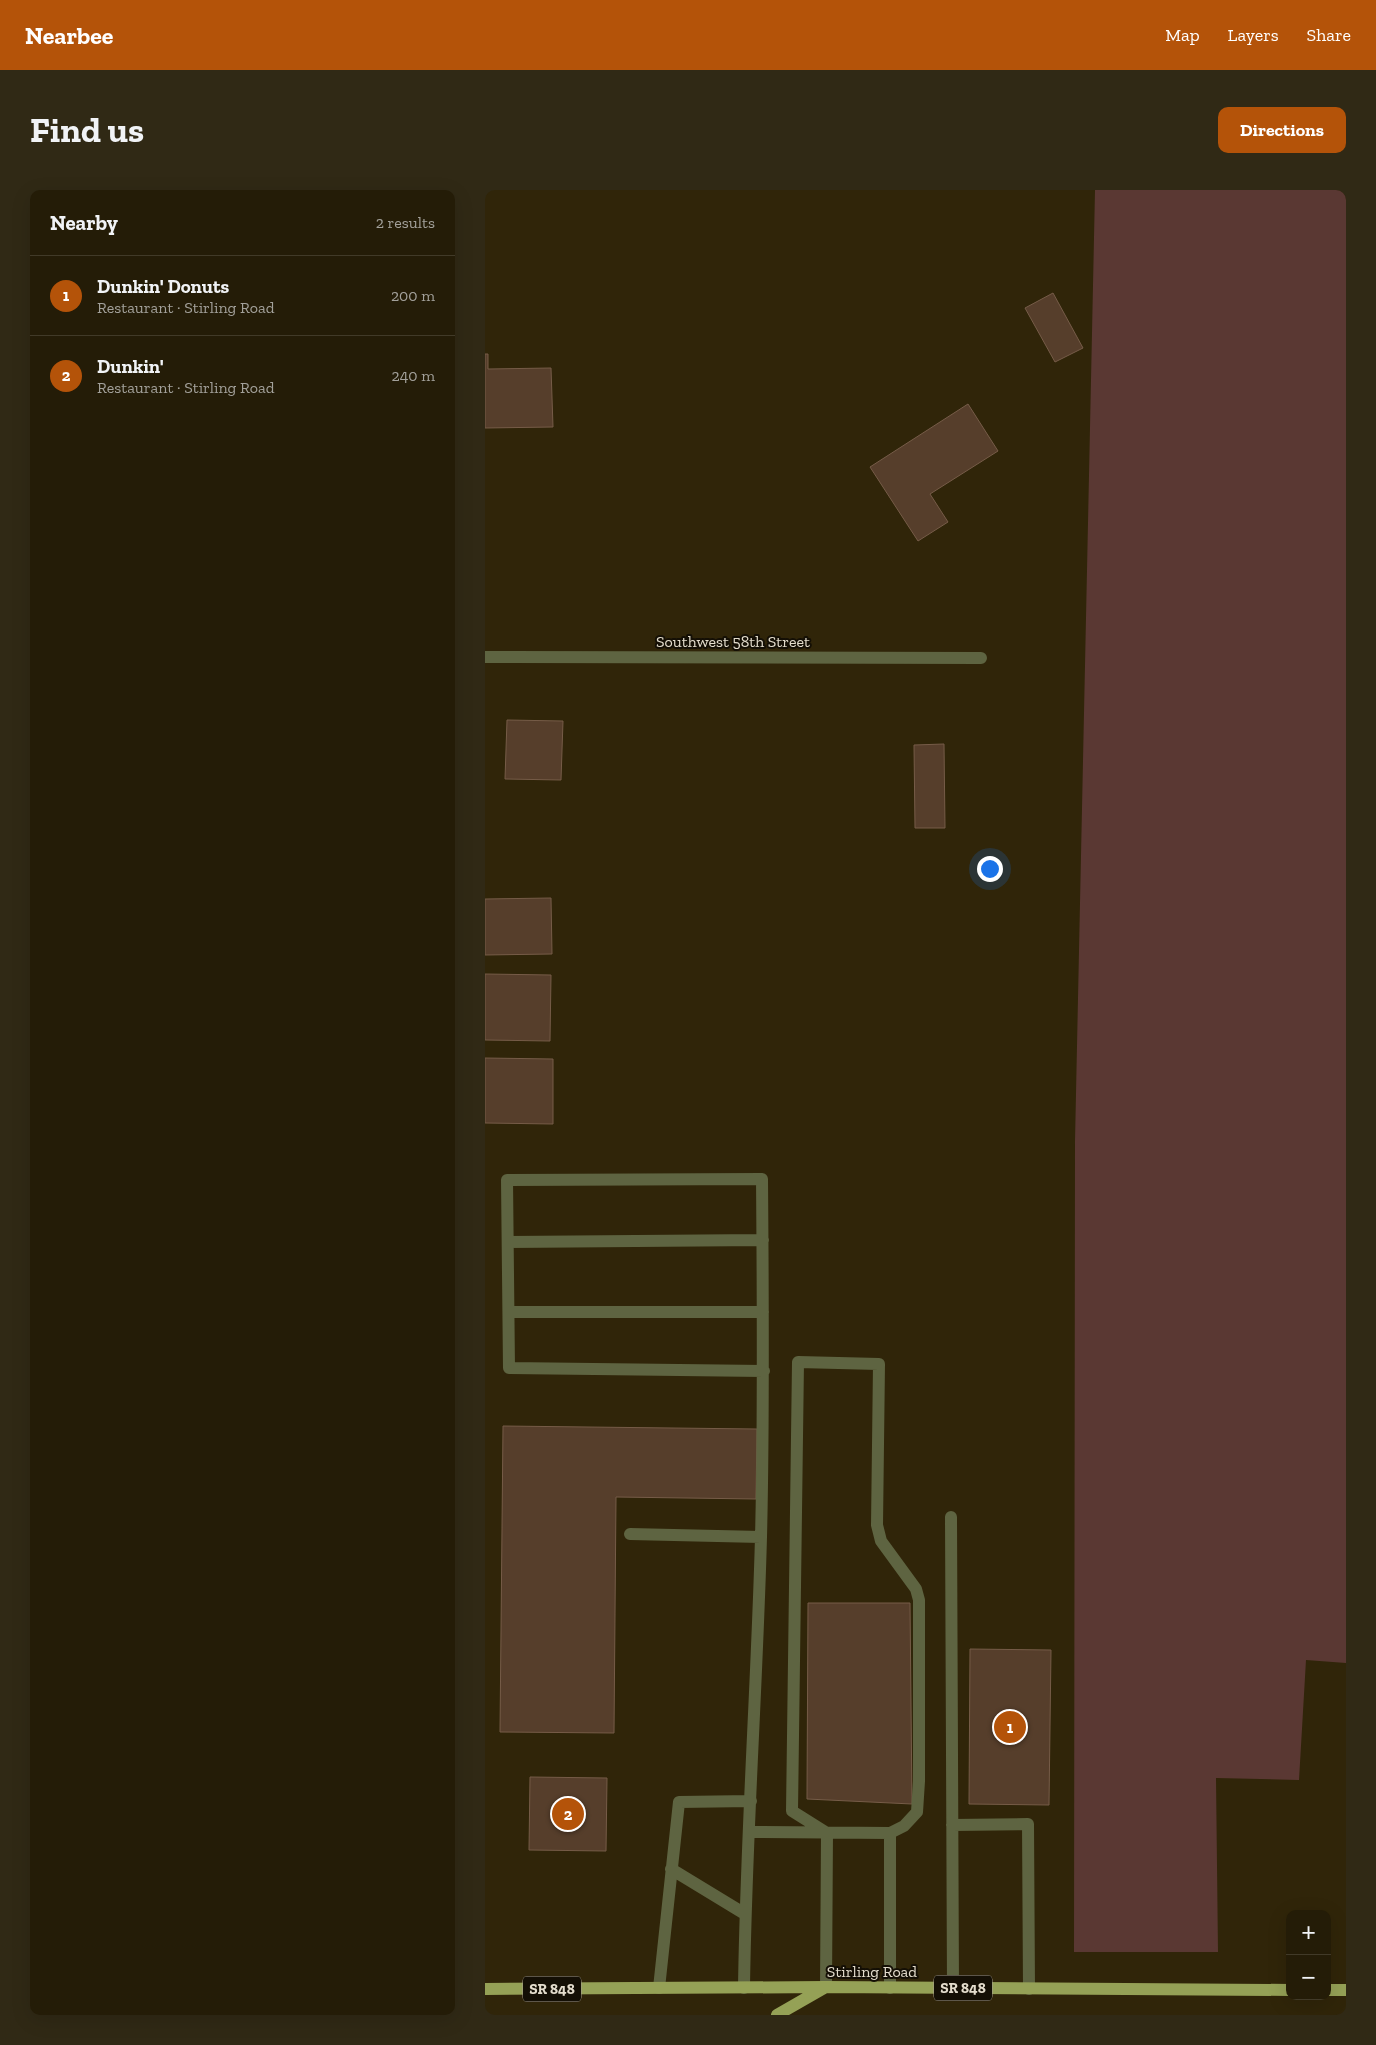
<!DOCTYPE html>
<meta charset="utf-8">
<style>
:root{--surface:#241c07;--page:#302915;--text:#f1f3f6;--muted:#a3a19b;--line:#413a28;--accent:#b45309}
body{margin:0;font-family:"Zilla Slab",serif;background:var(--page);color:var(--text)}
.controls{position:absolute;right:15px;bottom:15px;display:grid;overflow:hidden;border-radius:10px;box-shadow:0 5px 20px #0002}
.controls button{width:45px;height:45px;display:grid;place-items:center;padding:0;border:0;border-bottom:1px solid var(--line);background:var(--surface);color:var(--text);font:25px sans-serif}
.you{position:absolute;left:504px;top:678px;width:18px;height:18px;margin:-12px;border:4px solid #fff;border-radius:50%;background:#1a73e8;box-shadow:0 0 0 8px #1a73e833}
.badge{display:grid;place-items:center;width:32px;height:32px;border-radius:50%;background:var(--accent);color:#fff;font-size:16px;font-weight:700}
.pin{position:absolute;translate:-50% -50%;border:2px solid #fff;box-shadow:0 1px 5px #0006}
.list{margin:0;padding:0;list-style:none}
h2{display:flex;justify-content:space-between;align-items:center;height:65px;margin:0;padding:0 20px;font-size:21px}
h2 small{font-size:16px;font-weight:400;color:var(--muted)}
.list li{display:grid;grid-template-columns:32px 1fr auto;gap:15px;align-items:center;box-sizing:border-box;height:80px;padding:0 20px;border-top:1px solid var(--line)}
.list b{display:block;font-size:19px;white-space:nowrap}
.list p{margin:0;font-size:16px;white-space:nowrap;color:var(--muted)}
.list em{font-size:16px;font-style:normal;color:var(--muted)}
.map{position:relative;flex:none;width:861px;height:1825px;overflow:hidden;border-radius:10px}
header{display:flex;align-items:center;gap:30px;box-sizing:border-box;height:70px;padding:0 25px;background:var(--accent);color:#fff}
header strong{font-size:24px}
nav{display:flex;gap:28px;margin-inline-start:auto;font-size:18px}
.intro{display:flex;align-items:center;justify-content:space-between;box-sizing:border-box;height:120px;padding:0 30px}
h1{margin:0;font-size:35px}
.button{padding:12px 22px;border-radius:10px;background:var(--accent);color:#fff;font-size:18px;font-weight:700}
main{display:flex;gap:30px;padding:0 30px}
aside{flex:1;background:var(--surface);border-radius:10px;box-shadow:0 5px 20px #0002}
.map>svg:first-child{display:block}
</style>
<header>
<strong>Nearbee</strong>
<nav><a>Map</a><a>Layers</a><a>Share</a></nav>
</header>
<div class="intro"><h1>Find us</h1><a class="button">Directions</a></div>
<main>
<aside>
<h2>Nearby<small>2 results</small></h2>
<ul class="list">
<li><span class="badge">1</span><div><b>Dunkin' Donuts</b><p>Restaurant · Stirling Road</p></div><em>200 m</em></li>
<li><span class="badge">2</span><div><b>Dunkin'</b><p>Restaurant · Stirling Road</p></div><em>240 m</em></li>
</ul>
</aside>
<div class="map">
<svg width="861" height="1825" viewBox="0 0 861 1825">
<rect width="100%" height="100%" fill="#302509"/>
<path fill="#5a3833" d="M610,0H861V1473L821,1470L814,1590L731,1588L733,1762H589L590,951Z"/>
<path fill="#563e2b" stroke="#765c48" d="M568,103L598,158L570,172L540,118Z
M0,164H3V179L66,178L68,237L0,238Z
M483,214L513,261L445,304L463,332L433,351L385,277Z
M22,530L78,531L76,590L20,589Z
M459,554L460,638H430L429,555Z
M66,708L67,764L0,765V709Z
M0,784L66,785L65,851L0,850Z
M0,868L68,869V934L0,933Z
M18,1236L272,1239L271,1309L131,1307L129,1543L15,1542Z
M323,1413H425L427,1614L322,1609Z
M485,1459L566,1460L564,1615L484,1614Z
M45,1587L122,1588L121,1661L44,1660Z"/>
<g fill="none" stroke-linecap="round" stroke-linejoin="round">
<path stroke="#5e6441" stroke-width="12" d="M0,467L496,468
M23,1052L278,1050
M24,1122H278
M466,1327L468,1798
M145,1344L276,1347
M467,1635L543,1634L544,1799
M265,1642L405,1643L419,1636L432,1622L434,1591V1410L431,1399L396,1351L392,1335L394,1174L313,1172L307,1621L342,1643
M405,1643V1798
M186,1679L260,1724
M341,1797L342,1643
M174,1798L194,1612L266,1611
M259,1798C261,1647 272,1497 276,1347C279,1227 278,1108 277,989L22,990L24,1178L279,1181"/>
<path stroke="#95a156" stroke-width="12" d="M0,1799L341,1797L805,1800
M842,1800H861
M292,1825L339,1798"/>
</g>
<g text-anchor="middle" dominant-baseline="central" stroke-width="4" stroke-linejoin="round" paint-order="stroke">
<g fill="#140f05" stroke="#a69f91" stroke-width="1">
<rect x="449" y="1785.5" width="58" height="25" rx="4"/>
<rect x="38" y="1786.5" width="58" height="25" rx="4"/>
</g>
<g font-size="15" font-weight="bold" fill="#e4ddcd">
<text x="478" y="1798">SR 848</text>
<text x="67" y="1799">SR 848</text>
</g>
<g font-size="16" fill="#e4ddcd" stroke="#140f05">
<text x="248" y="451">Southwest 58th Street</text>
<text x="387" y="1781">Stirling Road</text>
</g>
</g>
</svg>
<div class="controls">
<button>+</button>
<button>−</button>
</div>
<div class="you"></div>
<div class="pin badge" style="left:525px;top:1537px">1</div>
<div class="pin badge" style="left:83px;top:1624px">2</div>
</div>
</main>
